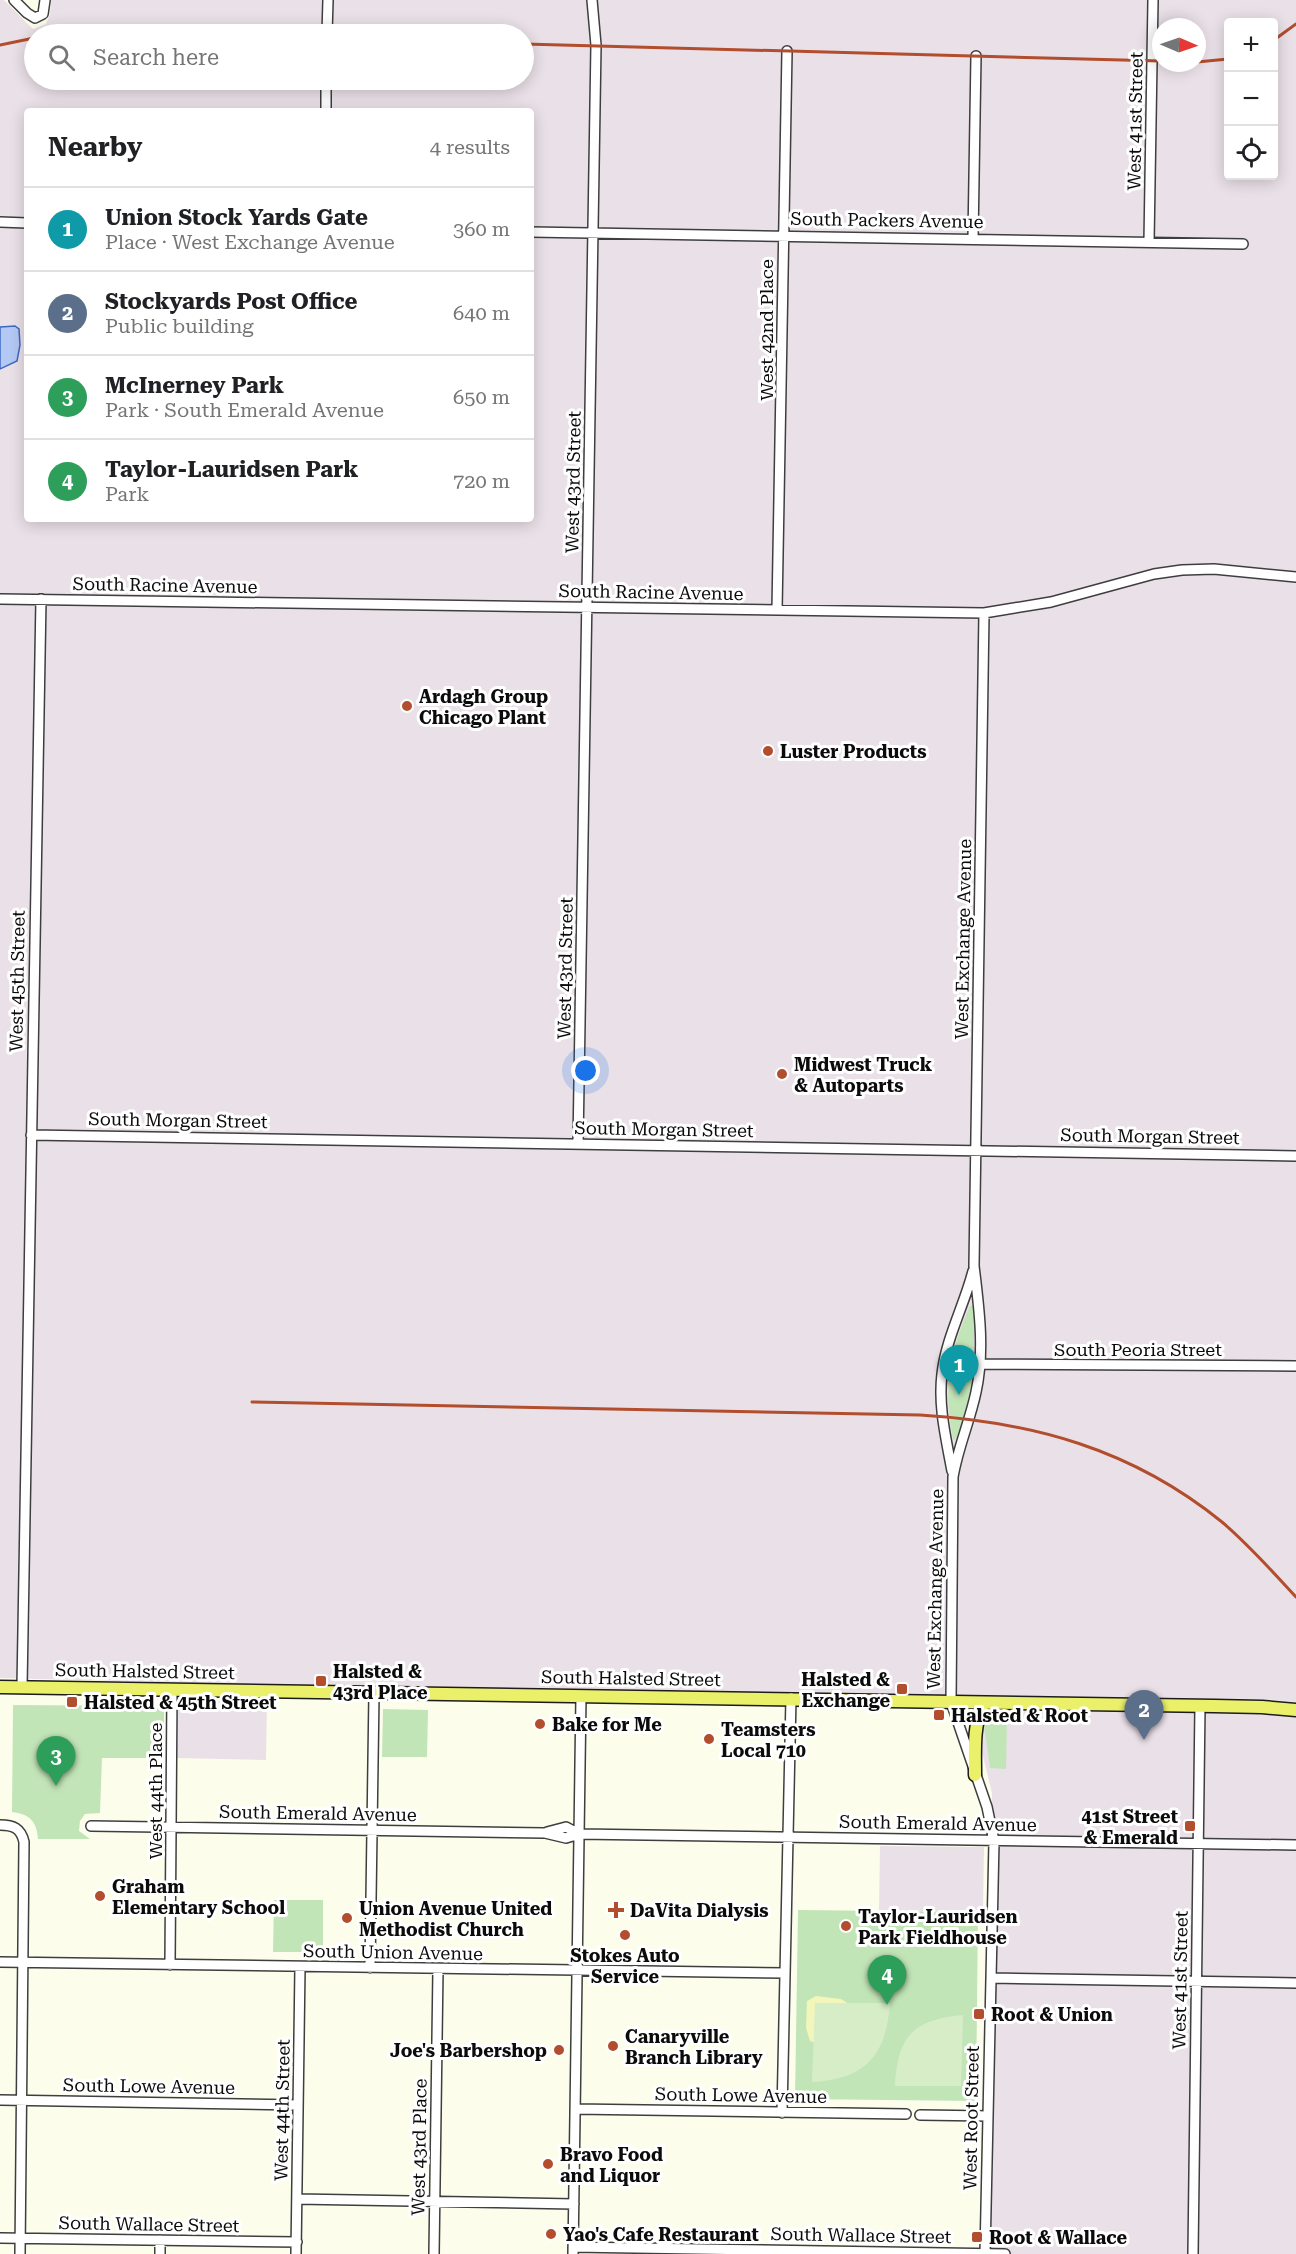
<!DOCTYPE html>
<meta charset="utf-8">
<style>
:root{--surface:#fff;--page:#f2f2f2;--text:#202124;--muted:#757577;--line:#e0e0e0;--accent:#ea580c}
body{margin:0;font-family:"Roboto Serif",serif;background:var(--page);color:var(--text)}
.controls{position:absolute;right:18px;top:18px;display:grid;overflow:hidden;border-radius:6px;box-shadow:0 3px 15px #0003}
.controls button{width:54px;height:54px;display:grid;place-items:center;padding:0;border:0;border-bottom:2px solid var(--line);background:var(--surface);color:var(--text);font:30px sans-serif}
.compass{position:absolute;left:1152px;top:18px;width:54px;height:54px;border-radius:50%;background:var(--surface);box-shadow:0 3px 15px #0003;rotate:92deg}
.you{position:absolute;left:586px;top:1071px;width:21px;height:21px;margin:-15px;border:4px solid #fff;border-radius:50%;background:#1a73e8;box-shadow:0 0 0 9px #1a73e833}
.badge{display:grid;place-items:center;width:39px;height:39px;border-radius:50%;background:var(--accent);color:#fff;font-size:20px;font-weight:700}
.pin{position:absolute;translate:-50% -50px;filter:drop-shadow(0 2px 3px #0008)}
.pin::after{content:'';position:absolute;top:32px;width:21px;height:18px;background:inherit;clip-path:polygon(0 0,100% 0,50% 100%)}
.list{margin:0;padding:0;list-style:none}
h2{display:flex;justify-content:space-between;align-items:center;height:78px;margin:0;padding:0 24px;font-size:26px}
h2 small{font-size:20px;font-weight:400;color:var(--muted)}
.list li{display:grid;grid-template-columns:39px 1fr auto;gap:18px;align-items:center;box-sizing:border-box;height:84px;padding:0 24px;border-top:2px solid var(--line)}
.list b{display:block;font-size:22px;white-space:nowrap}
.list p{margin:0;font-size:20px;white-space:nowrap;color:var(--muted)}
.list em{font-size:20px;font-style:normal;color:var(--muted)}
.icon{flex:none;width:33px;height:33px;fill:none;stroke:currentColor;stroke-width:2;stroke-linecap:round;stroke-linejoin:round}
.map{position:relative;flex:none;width:1296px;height:2254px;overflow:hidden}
.search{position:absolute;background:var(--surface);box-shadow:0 3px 15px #0003;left:24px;top:24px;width:510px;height:66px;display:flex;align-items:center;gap:15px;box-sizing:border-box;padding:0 21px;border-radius:33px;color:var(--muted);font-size:22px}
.panel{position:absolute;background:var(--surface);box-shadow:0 3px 15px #0003;left:24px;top:108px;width:510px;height:414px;border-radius:6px}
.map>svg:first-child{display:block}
</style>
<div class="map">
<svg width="1296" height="2254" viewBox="0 0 1296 2254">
<rect width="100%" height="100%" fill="#fcfeeb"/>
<path fill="#eae0e8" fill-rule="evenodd" d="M0,0H4L33,29L46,24L50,14L51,0H1296V2254H984L992,1793L970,1703L0,1678ZM1228,22H1274V176H1228ZM1161,27H1197V63H1161ZM34,34H524V80H34ZM27,111H531V519H27Z
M176,1700L267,1701L266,1760L175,1758Z
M880,1846L984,1847L983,1912L879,1911Z"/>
<path fill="#c2e5b7" d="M970,1306H973L974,1311V1376L962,1425L955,1440L953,1439C943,1388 949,1353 970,1306Z
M13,1705L164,1706V1758H102L100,1813L85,1814L80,1821L79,1831L90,1839H38C37,1821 29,1814 12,1812Z
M383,1709L428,1710L427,1757H382Z
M996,1718H1007L1006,1769L990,1768L984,1726L990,1720Z
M274,1900H323V1952H273Z
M798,1910L978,1912L976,2101L795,2099Z"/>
<path fill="#f2f6ba" d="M816,1996L841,1999L854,2007L816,2043L810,2041L806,2028L807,2001Z"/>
<path fill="#d6edc8" d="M815,2003H890C886,2056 866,2079 812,2082Z
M963,2015L961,2086H895C898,2036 912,2020 963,2015Z"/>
<path fill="#b3c8f2" stroke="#3e68c4" stroke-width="1.5" d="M15,326L19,329L20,345L17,361L0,369V327Z"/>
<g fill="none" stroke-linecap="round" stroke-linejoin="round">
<g stroke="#3e3e3e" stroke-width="12">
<path id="minor" d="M14,0L27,13L35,18L43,14L45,0
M327,34L328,0
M326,111V80
M0,222L27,223
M531,232L1243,244
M973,238L976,56
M1149,242L1153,0
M0,599L984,613L1051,602L1154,574L1182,570L1214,569L1296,577
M777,610L787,51
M984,613L974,1266C979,1307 985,1351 976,1392C970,1421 958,1447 953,1477L951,1702L987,1807L994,1841L985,2254
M31,1135L1296,1156
M578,1144L596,45L592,0
M980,1364L1296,1366
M952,1471C946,1438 938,1406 942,1374C946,1338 964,1306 973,1271
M22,1687L41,599
M0,1825C13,1825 21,1828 24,1842L20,2254
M91,1826L545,1833L566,1838L579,1834L1296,1845
M547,1832L566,1827L579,1834
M0,1962L785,1973
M170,1965L172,1689
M370,1968L374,1693
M991,1978L1296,1983
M0,2100L298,2105
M575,2109L906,2114
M782,2113L791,1698
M920,2115L988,2116
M297,2199L574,2204
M0,2238L297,2242
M573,2247L1005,2254
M160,2254V2240
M296,2254L300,1967
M434,2254L438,1969
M573,2254L581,1696
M1193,2254L1200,1706"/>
</g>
<g stroke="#1c1c1c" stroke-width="15">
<path id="major" d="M0,1687L1214,1706L1262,1707L1296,1710
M975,1775C975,1750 973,1727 983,1703"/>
</g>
<use href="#minor" stroke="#fff" stroke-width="9"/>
<use href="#major" stroke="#eaf069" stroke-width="12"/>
<path stroke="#b24d2d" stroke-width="3" d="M54,34L78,32L130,34
M1274,40L1296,24
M524,44L1161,61
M0,45L34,38
M1197,62L1228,59
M252,1402L920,1415C1033,1422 1132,1449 1222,1522C1249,1545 1272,1571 1296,1597"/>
</g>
<g fill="#b24d2d" stroke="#fff" stroke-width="2">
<circle cx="407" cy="706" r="6"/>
<circle cx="768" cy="751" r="6"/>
<circle cx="782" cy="1074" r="6"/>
<rect x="315" y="1675" width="12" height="12" rx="3"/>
<rect x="896" y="1683" width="12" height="12" rx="3"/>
<rect x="66" y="1696" width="12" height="12" rx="3"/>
<rect x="933" y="1709" width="12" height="12" rx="3"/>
<circle cx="540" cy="1724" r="6"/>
<circle cx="709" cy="1739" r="6"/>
<rect x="1184" y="1820" width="12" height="12" rx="3"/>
<circle cx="100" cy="1896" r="6"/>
<path d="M613 1901h6v6h6v6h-6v6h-6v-6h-6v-6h6z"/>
<circle cx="347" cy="1918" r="6"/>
<circle cx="846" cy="1926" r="6"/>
<circle cx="625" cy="1935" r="6"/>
<rect x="973" y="2008" width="12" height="12" rx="3"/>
<circle cx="613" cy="2046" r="6"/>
<circle cx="559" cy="2050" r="6"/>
<circle cx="548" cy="2164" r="6"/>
<circle cx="551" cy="2234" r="6"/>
<rect x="971" y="2231" width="12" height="12" rx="3"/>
</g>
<g text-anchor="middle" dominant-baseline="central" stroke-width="6" stroke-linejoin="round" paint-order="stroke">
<g font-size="18" fill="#0b0b0b" stroke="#fff">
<text transform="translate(1135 121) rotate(-89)">West 41st Street</text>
<text transform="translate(887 220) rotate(1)">South Packers Avenue</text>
<text transform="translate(766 330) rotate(-90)">West 42nd Place</text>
<text transform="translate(573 482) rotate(-89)">West 43rd Street</text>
<text transform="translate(165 585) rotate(1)">South Racine Avenue</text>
<text transform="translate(651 592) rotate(1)">South Racine Avenue</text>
<text transform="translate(963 939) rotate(-89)">West Exchange Avenue</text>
<text transform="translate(565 968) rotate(-89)">West 43rd Street</text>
<text transform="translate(17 981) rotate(-89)">West 45th Street</text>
<text transform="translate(178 1120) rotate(1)">South Morgan Street</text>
<text transform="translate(664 1129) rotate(1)">South Morgan Street</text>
<text transform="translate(1150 1136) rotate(1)">South Morgan Street</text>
<text x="1138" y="1349">South Peoria Street</text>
<text transform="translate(935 1589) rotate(-89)">West Exchange Avenue</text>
<text transform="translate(145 1671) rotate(1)">South Halsted Street</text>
<text transform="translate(631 1678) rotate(1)">South Halsted Street</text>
<text transform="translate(155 1791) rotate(-90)">West 44th Place</text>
<text transform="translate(318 1813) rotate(1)">South Emerald Avenue</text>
<text transform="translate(938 1823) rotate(1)">South Emerald Avenue</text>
<text transform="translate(393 1952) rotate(1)">South Union Avenue</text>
<text transform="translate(1180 1980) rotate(-89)">West 41st Street</text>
<text transform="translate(149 2086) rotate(1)">South Lowe Avenue</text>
<text transform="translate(741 2095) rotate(1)">South Lowe Avenue</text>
<text transform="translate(282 2110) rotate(-89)">West 44th Street</text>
<text transform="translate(971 2118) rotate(-89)">West Root Street</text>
<text transform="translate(419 2147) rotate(-89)">West 43rd Place</text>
<text transform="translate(149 2224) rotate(1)">South Wallace Street</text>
<text transform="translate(861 2235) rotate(1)">South Wallace Street</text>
</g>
<g font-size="18" font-weight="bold" fill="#0b0b0b" stroke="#fff" text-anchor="start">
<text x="419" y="696">Ardagh Group<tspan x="419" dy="21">Chicago Plant</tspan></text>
<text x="780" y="751">Luster Products</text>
<text x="794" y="1064">Midwest Truck<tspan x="794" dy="21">&amp; Autoparts</tspan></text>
<text x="333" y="1671">Halsted &amp;<tspan x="333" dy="21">43rd Place</tspan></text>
<text x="890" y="1679" text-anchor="end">Halsted &amp;<tspan x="890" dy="21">Exchange</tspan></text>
<text x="84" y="1702">Halsted &amp; 45th Street</text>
<text x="951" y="1715">Halsted &amp; Root</text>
<text x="552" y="1724">Bake for Me</text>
<text x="721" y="1729">Teamsters<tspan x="721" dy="21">Local 710</tspan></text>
<text x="1178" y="1816" text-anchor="end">41st Street<tspan x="1178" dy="21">&amp; Emerald</tspan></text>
<text x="112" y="1886">Graham<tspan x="112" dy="21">Elementary School</tspan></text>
<text x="359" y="1908">Union Avenue United<tspan x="359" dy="21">Methodist Church</tspan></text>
<text x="630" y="1910">DaVita Dialysis</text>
<text x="858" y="1916">Taylor-Lauridsen<tspan x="858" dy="21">Park Fieldhouse</tspan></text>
<text x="625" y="1955" text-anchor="middle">Stokes Auto<tspan x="625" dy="21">Service</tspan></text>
<text x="991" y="2014">Root &amp; Union</text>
<text x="625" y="2036">Canaryville<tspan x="625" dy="21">Branch Library</tspan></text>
<text x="547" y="2050" text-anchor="end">Joe's Barbershop</text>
<text x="560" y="2154">Bravo Food<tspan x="560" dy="21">and Liquor</tspan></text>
<text x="563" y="2234">Yao's Cafe Restaurant</text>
<text x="989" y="2237">Root &amp; Wallace</text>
</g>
</g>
</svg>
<div class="controls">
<button>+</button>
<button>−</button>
<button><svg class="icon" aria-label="locate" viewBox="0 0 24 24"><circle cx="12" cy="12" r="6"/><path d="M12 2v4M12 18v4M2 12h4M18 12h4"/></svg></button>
</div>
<svg class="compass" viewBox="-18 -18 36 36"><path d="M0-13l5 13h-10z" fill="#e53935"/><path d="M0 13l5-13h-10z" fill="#757577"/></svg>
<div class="you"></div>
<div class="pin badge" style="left:959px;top:1395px;background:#0f9aa8">1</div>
<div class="pin badge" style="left:1144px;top:1740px;background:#5c6f8a">2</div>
<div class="pin badge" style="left:56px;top:1786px;background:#2e9e5b">3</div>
<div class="pin badge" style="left:887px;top:2005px;background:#2e9e5b">4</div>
<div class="search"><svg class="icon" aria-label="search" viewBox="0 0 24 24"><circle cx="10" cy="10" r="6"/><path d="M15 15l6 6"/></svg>Search here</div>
<section class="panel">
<h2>Nearby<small>4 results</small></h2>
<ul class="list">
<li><span class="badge" style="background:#0f9aa8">1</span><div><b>Union Stock Yards Gate</b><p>Place · West Exchange Avenue</p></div><em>360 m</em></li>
<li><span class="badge" style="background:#5c6f8a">2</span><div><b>Stockyards Post Office</b><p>Public building</p></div><em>640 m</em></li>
<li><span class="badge" style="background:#2e9e5b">3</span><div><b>McInerney Park</b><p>Park · South Emerald Avenue</p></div><em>650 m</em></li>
<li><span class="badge" style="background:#2e9e5b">4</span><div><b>Taylor-Lauridsen Park</b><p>Park</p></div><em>720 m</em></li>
</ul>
</section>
</div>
